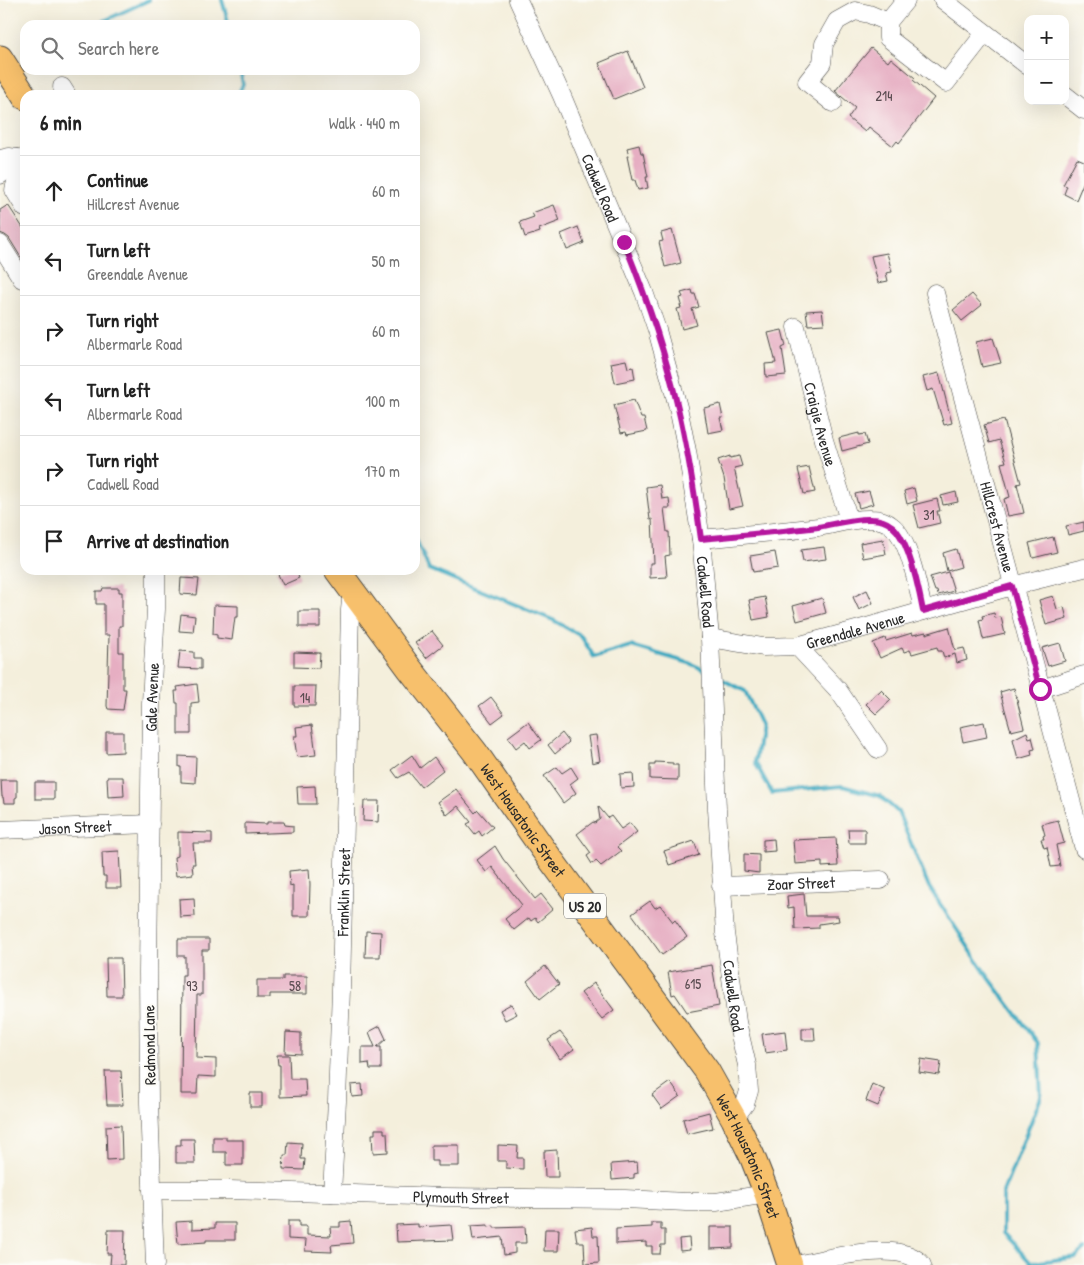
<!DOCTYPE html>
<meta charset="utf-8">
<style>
:root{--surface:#fff;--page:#f2f2f2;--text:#222;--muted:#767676;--line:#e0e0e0}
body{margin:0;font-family:"Patrick Hand",sans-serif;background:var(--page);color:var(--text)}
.controls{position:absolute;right:15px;top:15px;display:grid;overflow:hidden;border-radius:10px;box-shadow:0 5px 20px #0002}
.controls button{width:45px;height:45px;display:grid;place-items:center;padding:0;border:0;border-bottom:1px solid var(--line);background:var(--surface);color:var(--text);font:25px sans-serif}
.stop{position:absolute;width:15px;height:15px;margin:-11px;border:4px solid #b5179e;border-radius:50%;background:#fff}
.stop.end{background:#b5179e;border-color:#fff;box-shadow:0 1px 5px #0008}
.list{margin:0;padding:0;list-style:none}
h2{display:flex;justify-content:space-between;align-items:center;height:65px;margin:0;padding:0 20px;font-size:21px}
h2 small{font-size:16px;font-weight:400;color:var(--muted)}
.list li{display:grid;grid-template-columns:32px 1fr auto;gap:15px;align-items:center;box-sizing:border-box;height:70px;padding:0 20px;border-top:1px solid var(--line)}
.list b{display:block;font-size:19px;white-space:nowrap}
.list p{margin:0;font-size:16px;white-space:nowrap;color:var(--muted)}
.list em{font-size:16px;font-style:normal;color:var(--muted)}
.icon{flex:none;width:28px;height:28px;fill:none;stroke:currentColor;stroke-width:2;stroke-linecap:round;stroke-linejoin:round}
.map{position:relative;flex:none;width:1084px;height:1265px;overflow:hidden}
.search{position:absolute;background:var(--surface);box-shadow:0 5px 20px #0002;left:20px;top:20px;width:400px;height:55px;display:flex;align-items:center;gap:12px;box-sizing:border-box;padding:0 18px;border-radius:15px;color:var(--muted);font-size:19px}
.panel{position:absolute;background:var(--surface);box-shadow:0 5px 20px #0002;left:20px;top:90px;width:400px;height:485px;border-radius:15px}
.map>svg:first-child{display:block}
</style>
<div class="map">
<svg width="1084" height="1265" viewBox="0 0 1084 1265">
<rect width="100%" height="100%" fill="#fdfcf7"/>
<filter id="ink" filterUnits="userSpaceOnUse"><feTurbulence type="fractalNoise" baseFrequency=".02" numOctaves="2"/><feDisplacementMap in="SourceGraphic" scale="10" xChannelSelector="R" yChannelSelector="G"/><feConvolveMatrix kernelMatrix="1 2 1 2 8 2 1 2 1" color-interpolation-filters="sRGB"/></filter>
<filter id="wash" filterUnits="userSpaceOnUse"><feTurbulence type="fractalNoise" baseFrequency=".0096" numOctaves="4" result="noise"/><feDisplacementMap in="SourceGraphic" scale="20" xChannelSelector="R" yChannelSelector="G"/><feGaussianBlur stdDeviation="1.12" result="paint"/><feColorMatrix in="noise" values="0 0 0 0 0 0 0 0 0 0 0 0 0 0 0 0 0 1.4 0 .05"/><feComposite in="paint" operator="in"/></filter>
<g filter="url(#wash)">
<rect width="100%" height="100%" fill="#f4efdc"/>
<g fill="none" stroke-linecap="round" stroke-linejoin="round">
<path stroke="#41aac1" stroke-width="4" d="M222,0L229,25
M95,25L149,0
M238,95L243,84L240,70
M415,537L429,569L553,620L581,636L594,657L631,646L689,663L707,671
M717,677L745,691L761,725L755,762L772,793L842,786L880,796L898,812L929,887L984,971L1038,1043L1041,1097L1003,1192V1233L1031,1263L1076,1257L1084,1249"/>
</g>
<g id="blocks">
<path fill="#e6aec2" d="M871,48L888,62L891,58L915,78L913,80L934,98L899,143L897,141L893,146L869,127L865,132L848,118L855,108L835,91Z
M628,51L643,87L614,99L599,63Z
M639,145L641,153H643L648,177H646L648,188L638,190L635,180H632L627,156H629L627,148Z
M1077,158L1084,161V181L1076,200L1064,194L1067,186L1063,185Z
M8,205L25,231V264L9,238L5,235L0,233V210Z
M554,205L560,221L539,229L540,232L525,237L520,222L534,217L532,213Z
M578,227L584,243L567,250L561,234Z
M672,230L681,263L665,267L659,242L663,241L661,233Z
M887,253L892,272L886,273L888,281L878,283L871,256Z
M692,290L693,294H695L699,307L692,309L697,325L682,329L677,309L681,308L680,305H682L680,298L683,297L681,293Z
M972,294L982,305L962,321L953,310Z
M822,310L824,324L808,325L806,311Z
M782,330L786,346L782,348L786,375L766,377L765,364L776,363L768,333Z
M993,338L1001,363L982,367L976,342Z
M626,360L628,368L633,367L635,379L615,383L611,363Z
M939,373L952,423L944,425L933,389L927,391L923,377Z
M634,400L641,418H644L647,431L627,435L626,432L621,433L614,405Z
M720,404L723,418H720L723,430L708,433L704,408Z
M1004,420L1021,483L1017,484L1024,513L1008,516L1004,499L1010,497L1001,463L1006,462L999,440L989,443L984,425Z
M859,433V435L865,434L868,444L842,451L839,438Z
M730,456V458L739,456L742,466L734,468L743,506L729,509L724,478L718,460Z
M809,467L815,492L804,494L798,469Z
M660,485L662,499L669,498L670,508H664L667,532H669L670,555L665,556L667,577L650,578V563H654L652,519L650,520L646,487Z
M914,488L917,501L907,504L904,491Z
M869,491L873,504L859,508L855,494Z
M956,492L958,502L943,505L941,496Z
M937,499L940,511H937L940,523L919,528L913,505Z
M1084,522V531L1068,535L1066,526Z
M1053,537L1057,552L1033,558L1029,543Z
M883,539L886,554L863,558L860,543Z
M824,547L826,559L803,562L801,550Z
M956,549L961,567L947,571L943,553Z
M775,552L778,568L753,572L750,556Z
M276,570H296L299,578L283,585Z
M948,572L954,591L938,595L937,591H935L930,577Z
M181,578L199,579L197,595L180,594Z
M103,588H119V592H122V626H119V652H123V689H126L123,710L108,709L107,706L109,635H104V604H96V591H102Z
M867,590L873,603L859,610L853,597Z
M1053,596L1057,609L1064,607L1067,619L1046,625L1039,600Z
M765,597L769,617L753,620L749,600Z
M822,598L826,613L797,621L793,606Z
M214,605L238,606V617H235L232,640L217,638V635L213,634Z
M299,611H320V627H299Z
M994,613L995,618L1001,617L1005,634L983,639L979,620L983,619L982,616Z
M181,614L195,616L193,632L179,631Z
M949,627L955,650L964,648L967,660L957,663L955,654L944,658L942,651H938L937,647L912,654L910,650L904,652L902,648L880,658L873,643L885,638L886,641L912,633L913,635L926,632V634Z
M432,631L443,645L426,658L415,643Z
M1060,643L1065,661L1048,666L1042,648Z
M180,651L194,652V658H201V669L178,668Z
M294,652L320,653L319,668L294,667Z
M197,684L199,702L191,703V734H178V703H176L175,691H178L177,687Z
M294,686H316L315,706H294Z
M1014,688L1024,728L1011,731L1000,692Z
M881,690L891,700L876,714L866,704Z
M491,697L504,714L492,723L479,706Z
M528,722L541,740L530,748L525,741L516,748L508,737Z
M984,722L987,737L963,742L960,727Z
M312,725L316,755L297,757L294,736H297L296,727Z
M106,732H123V752L106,753Z
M1027,732L1029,738L1032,737L1035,749L1031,750L1032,755L1018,759L1013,739Z
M562,733L569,742L555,754L548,745Z
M596,735L600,761L592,763L588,736Z
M412,755L420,768L434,757L443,770L421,787L409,772L398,778L392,770Z
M179,756L196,757L195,783L181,782V767H179Z
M655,762L673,763V765H678V780L650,779V765H655Z
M557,767L562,773L571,767L578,778L570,784L576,793L563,803L544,776Z
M633,773L634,787L621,788L620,774Z
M107,777H123L124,796L108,797Z
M1,780H17V797L15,798V803H4L3,797H2Z
M35,782H54V799H35Z
M315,786L316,804H298L297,787Z
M456,789L475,813L478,810L493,827L482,836L479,831L475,834L467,824L471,822L458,806L447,815L438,802Z
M364,801H379L378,822L363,821Z
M598,806L608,818L611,816L621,829L630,823L637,832L617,847L621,851L601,866L596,861L592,864L587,856L591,853L577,834L593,822L595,823L600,819Z
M1058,820L1064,843L1056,845L1060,866L1051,867L1047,847L1044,848L1041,839H1044L1043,836L1045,835L1042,824Z
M267,822H284L285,825L293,826V832L245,834V823L267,824Z
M848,829H865V843H849Z
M178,832L212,833V843H193L195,864H192L193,874L176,876L174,857L178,856Z
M836,838L838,866L822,867V862L795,864L793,840Z
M774,839L775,851L763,852V840Z
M694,841L699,855L669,865L664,851Z
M495,846L503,859L535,899L541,894L553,909L538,922L535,918L531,921L529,918L514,930L505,919L522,905L492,867L486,872L477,860Z
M119,851L121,888H106V876H103L102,852Z
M744,854L759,855V873L744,871Z
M309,869L310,884L309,916H293V885L290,886L289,871Z
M804,894L806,916H838L839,921L819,924V928L795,929L794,907L788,908L787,896Z
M194,898L195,916L180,917L179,899Z
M650,901L655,908L660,905L673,922L675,920L687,937L662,955L632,914Z
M366,931L381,932L380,957H365Z
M178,939H209V950H202V995H197L196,1058L216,1059V1077L198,1076L197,1094H181L182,975H185V956H178Z
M106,958H121L122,996H107Z
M712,965L719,1006L687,1012L675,994L672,995L668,972Z
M545,966L559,984L540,999L527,981Z
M283,976H307V994H270V998H257V980H283Z
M594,983L614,1010L602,1019L581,993Z
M511,1004L517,1014L505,1020L500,1010Z
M380,1026L386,1039L377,1047H381V1069H370L369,1063L362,1064V1047H375L369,1032Z
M802,1028H814L815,1040H802Z
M785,1031L787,1050L765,1053L762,1034Z
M286,1032L301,1033V1054L285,1053Z
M560,1032L574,1049L560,1059L548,1040Z
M277,1055H289L290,1079H305L306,1096L280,1097V1065H278Z
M921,1059L941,1062L939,1075L919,1072Z
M105,1071H121L123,1105H107Z
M670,1082L680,1096L662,1109L652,1095Z
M362,1084L363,1096L352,1097L351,1085Z
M872,1084L885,1090L878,1106L866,1101Z
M250,1093H262V1107H250Z
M709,1112L713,1128L687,1134L683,1119Z
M121,1125L122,1159L107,1160L106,1126Z
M375,1129H384V1133H387L388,1152L373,1153L372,1134H375Z
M213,1137H226V1140H243V1165H226V1152H213Z
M181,1139H194L195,1163H176V1145H181Z
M288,1142L302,1143L301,1159H305L304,1170L283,1169L284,1155H287Z
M431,1145H459V1166H438V1161H431Z
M498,1145L518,1146L517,1158H523V1169L506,1168V1161H498Z
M557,1150L558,1177H545L544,1151Z
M637,1162L638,1173L634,1174V1178L612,1180L611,1164Z
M192,1221V1229L215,1228V1223H235V1240H206V1242L178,1244L176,1222Z
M288,1221H299V1226H307V1235L331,1236L330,1227H340V1222L351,1221L353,1243L331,1245L332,1252L305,1251L306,1240L288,1239Z
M652,1223H661V1230H665V1245H661L660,1254H652V1246H646V1242L616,1244V1229L652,1227Z
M418,1224V1227L451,1225L453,1240L397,1242L396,1225Z
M488,1225V1227L494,1226V1228L525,1227L526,1243H515V1253L504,1255L502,1237L473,1240L471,1226Z
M592,1227L593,1236H598L599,1263L585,1264L584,1242H577L575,1229Z
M710,1227H733V1248L710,1249Z
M545,1229H559L558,1251H544Z
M108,1230H125L124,1265H110L111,1254H107Z
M689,1238L690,1250L680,1251L679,1239Z"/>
</g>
</g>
<g filter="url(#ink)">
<use href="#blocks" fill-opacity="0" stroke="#494846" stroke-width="1"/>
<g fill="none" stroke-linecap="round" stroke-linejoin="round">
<g stroke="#494846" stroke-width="19">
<g id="minor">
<path id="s1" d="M518,0L562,96L644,292L657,330L678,407L687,451L701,539L710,638L717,809L725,933L737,1022L747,1065L749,1091L745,1104L734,1119"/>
<path d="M906,0L888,22V38L946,83L985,33"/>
<path d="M943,0L1028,66"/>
<path d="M62,87L67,95"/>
<path d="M1065,95L1084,110"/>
<path d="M833,103L807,82L822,63L824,44L837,21L855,11L869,14L888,22"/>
<path d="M0,159L9,157L25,159"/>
<path d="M25,169L17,178L14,190L25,208"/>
<path d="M0,175L17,158"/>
<path d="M0,244L22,279L25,277"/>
<path id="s2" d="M935,293L1084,849"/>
<path id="s3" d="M796,327L824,440L849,520"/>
<path d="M701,539C740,535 779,532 818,527C836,524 853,518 871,519C878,519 886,521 892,526C909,539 919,590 923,611"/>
<path id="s4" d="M710,638L763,647L797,646L860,629L1012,586L1084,568"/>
<path d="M797,646L838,690L878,749"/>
<path d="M1041,689L1084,675"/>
<path id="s5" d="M0,830L150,824"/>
<path id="s6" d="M721,886L881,880"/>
<path id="s7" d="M152,1190H229L444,1197L625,1199L686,1202H716L767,1194"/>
<path id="s8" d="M332,1193L337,1101L341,989L350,610L352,591"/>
<path id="s9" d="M155,1265L149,1103L148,972L151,703L156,609V570"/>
<path d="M796,1265C825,1259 903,1238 922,1265"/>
</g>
</g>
<g stroke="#494846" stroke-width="27">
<g id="highway">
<path d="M0,58L25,97"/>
<path id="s10" d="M337,570L410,669L475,752L543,849L707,1071L734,1119L752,1156L767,1194L790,1265"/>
</g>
</g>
<use href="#minor" stroke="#fff" stroke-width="18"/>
<use href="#highway" stroke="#f7c06c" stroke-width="25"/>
</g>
</g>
<g fill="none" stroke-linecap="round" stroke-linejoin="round" filter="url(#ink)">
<path stroke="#b5179e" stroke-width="6" d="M624,242C646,296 665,351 678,408C688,451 695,495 701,539C740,535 779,532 818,527C836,524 853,518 871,519C878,519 886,521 892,526C909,539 919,590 923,611L1012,586L1040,689"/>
</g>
<g text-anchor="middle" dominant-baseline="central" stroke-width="4" stroke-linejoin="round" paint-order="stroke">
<g font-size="14" fill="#5a4c51">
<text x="884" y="95">214</text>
<text x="929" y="514">31</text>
<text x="305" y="697">14</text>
<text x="693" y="983">615</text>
<text x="192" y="985">93</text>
<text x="295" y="985">58</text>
</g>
<rect fill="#fdfcf7" stroke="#6a6a68" stroke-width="1" x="564" y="893.5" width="42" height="25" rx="4"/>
<g font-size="15" font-weight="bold" fill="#2b2b2b">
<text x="585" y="906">US 20</text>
</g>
<g font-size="16" fill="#2b2b2b" stroke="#fdfcf7">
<text stroke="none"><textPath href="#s1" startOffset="205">Cadwell Road</textPath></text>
<text stroke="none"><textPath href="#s3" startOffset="100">Craigie Avenue</textPath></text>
<text stroke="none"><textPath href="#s2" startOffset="242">Hillcrest Avenue</textPath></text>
<text stroke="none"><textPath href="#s1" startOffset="625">Cadwell Road</textPath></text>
<text stroke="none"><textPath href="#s4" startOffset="148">Greendale Avenue</textPath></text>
<text stroke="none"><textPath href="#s9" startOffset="568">Gale Avenue</textPath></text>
<text stroke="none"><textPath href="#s10" startOffset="312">West Housatonic Street</textPath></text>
<text stroke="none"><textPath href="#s5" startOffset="75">Jason Street</textPath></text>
<text stroke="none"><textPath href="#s6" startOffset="80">Zoar Street</textPath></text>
<text stroke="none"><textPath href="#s8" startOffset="301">Franklin Street</textPath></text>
<text stroke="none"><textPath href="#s1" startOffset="1030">Cadwell Road</textPath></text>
<text transform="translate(149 1045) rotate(-91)">Redmond Lane</text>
<text stroke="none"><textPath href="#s10" startOffset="718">West Housatonic Street</textPath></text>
<text stroke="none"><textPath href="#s7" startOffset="309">Plymouth Street</textPath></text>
</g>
</g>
</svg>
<div class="controls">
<button>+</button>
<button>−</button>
</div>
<div class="stop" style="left:1040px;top:689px"></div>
<div class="stop end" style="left:624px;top:242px"></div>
<div class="search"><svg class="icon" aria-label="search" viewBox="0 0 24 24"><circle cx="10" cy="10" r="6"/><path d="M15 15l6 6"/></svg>Search here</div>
<section class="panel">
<h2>6 min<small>Walk · 440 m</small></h2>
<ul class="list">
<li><svg class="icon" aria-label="ahead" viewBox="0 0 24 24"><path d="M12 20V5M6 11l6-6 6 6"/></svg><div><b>Continue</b><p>Hillcrest Avenue</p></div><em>60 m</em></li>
<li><svg class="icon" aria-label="left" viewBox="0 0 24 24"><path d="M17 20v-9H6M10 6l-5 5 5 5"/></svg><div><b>Turn left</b><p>Greendale Avenue</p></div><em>50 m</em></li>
<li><svg class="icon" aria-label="right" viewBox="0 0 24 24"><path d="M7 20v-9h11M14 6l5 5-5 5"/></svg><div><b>Turn right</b><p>Albermarle Road</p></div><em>60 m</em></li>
<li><svg class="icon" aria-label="left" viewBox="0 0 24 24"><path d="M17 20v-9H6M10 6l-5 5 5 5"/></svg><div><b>Turn left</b><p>Albermarle Road</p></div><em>100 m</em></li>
<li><svg class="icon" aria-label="right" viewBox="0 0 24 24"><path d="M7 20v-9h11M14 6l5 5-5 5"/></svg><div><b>Turn right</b><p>Cadwell Road</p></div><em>170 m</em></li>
<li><svg class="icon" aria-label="arrive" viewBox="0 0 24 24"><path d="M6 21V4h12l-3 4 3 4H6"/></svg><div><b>Arrive at destination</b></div></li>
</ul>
</section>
</div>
